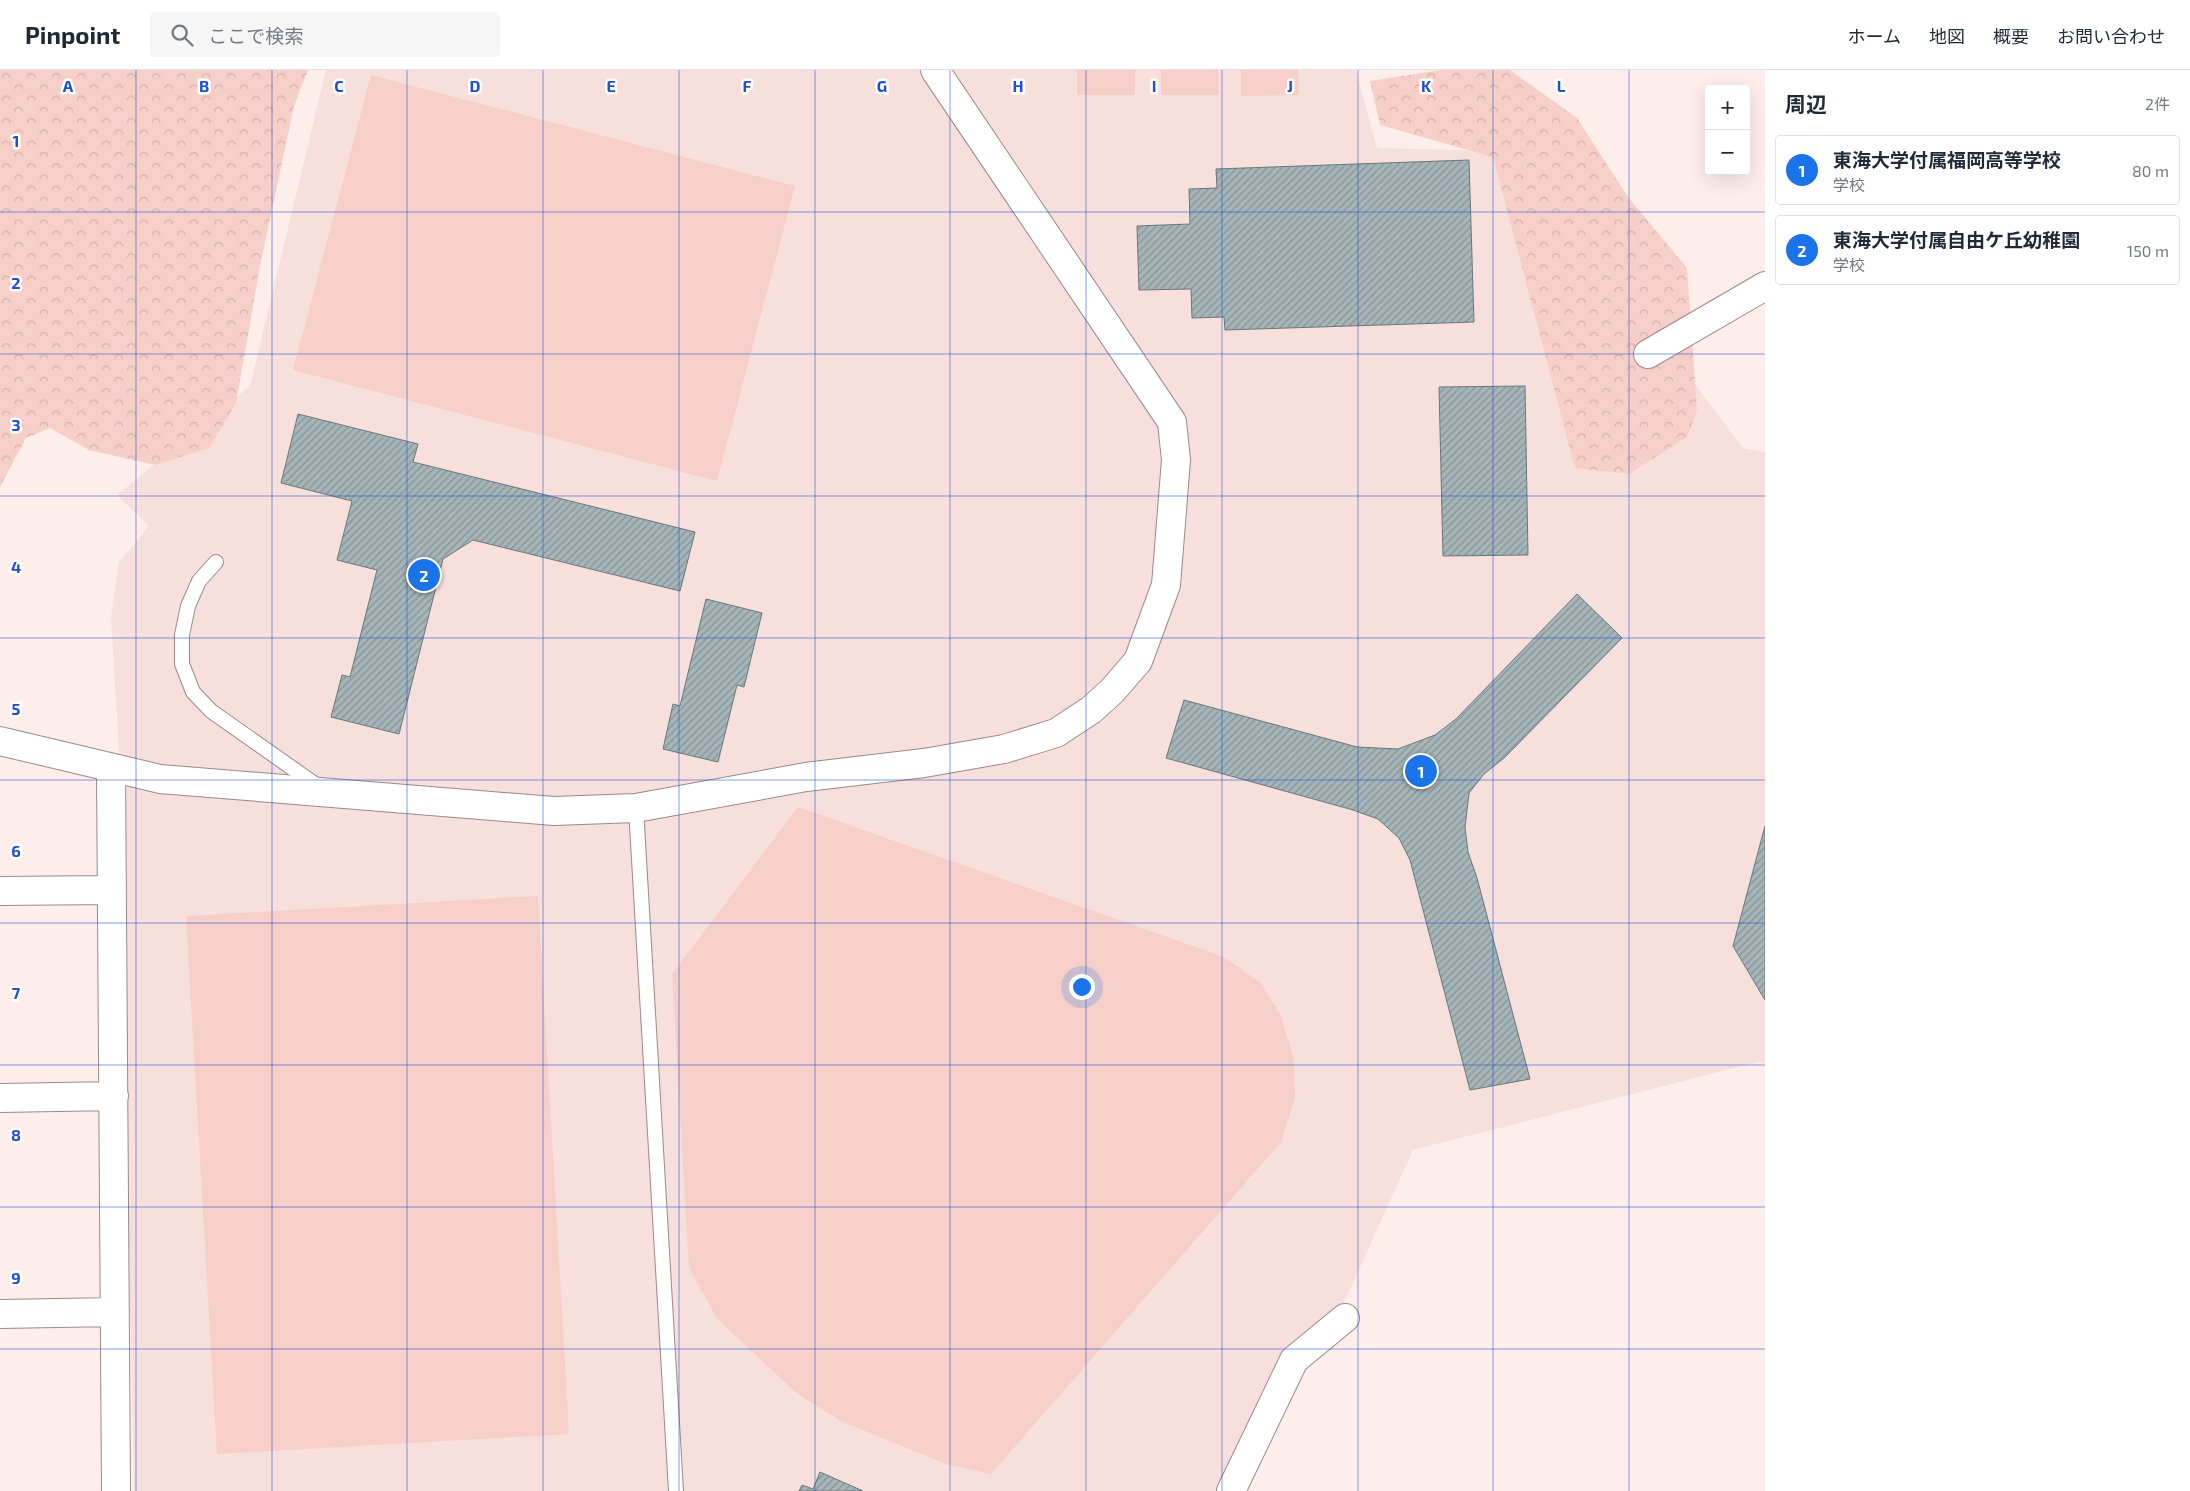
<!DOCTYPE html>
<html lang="ja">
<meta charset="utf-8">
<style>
:root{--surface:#fff;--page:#f6f6f7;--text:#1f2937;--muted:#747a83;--line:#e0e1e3;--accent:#1a73e8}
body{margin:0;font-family:"Exo 2","Noto Sans JP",sans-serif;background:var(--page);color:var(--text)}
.controls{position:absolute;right:15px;top:15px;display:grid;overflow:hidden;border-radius:5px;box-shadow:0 5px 20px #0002}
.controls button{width:45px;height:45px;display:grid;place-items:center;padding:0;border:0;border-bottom:1px solid var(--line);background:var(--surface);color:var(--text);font:25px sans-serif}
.you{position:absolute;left:1081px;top:916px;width:18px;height:18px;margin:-12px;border:4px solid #fff;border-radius:50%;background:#1a73e8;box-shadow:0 0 0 8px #1a73e833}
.badge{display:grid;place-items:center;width:32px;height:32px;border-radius:50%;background:var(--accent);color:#fff;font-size:16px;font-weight:700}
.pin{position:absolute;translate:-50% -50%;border:2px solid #fff;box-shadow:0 1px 5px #0006}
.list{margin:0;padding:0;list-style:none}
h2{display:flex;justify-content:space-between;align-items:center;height:65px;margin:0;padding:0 20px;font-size:21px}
h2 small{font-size:16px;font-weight:400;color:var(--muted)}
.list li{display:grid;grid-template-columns:32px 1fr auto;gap:15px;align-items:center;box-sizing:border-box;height:70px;margin:0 10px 10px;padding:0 10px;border:1px solid var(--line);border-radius:5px}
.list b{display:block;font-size:19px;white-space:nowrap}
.list p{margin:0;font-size:16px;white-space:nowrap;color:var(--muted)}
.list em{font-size:16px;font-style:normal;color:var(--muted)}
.icon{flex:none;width:28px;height:28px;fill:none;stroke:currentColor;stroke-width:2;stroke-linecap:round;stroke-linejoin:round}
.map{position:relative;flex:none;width:1765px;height:1421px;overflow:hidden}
header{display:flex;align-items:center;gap:30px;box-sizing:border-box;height:70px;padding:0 25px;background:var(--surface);border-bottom:1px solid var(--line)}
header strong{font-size:24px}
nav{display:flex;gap:28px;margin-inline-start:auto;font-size:18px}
.search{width:350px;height:45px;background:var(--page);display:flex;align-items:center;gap:12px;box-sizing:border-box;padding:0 18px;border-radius:5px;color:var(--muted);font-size:19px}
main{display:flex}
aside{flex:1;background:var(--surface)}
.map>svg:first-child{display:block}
</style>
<header>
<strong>Pinpoint</strong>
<div class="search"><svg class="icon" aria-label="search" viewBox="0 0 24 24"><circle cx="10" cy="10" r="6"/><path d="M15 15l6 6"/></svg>ここで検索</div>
<nav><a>ホーム</a><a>地図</a><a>概要</a><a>お問い合わせ</a></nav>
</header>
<main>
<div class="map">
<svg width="1765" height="1421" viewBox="0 0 1765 1421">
<defs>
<pattern id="forest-crowns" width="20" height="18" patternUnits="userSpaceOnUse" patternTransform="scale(1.25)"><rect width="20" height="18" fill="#f6cfc9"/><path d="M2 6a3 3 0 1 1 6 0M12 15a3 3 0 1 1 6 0" fill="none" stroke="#d3b2ac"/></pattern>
<pattern id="building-hatch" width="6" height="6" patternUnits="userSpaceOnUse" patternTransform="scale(1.25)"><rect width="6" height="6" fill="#a5b5b8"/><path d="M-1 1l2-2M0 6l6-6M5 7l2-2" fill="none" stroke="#879395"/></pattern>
</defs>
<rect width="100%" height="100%" fill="#feeeeb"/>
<path fill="#f7dfdb" d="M326,0H1356L1377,78L1536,82L1675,288L1743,378L1765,382V994L1758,992L1413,1080L1343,1235L1216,1421H134L119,681L111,547L119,492L149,456L117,425L250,316Z"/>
<path fill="url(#forest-crowns)" d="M0,0H308L294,36L260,196L236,333L209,378L155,395L89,380L50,358L26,368L0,417Z
M1441,0H1510L1577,48L1628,127L1687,198L1697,341L1687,367L1629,404L1575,398L1493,87L1380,55L1370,11Z"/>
<path fill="#f6cfc9" d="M1077,0H1135V25H1077Z
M1161,0H1218L1219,25H1161Z
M1241,0H1298L1299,25L1241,26Z
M371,5L795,116L717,411L293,300Z
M798,737L1224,887L1261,913L1281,946L1294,990L1295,1027L1281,1072L991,1404L946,1394L841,1351L798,1324L717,1249L689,1197L672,904Z
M538,826L569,1364L217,1384L186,846Z"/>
<path fill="url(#building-hatch)" stroke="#69777a" d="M1469,90L1474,252L1225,260L1224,247L1192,248L1191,219L1139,220L1137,156L1190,154L1189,119L1217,118L1216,99Z
M1525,316L1528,485L1443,486L1439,317Z
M298,344L418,374L413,392L695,462L680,521L473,470L443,489L399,664L331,647L342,605L350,607L377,500L337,490L352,431L281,413Z
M1577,524L1622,568L1504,688L1484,704L1469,723L1465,757L1468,782L1477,808L1530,1009L1470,1020L1410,790L1399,768L1378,749L1353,740L1166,688L1184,630L1357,677L1398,679L1435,665L1456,649Z
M706,529L762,543L744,617L737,615L718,692L663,679L673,634L680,636Z
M1765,756V930L1733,876Z
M820,1402L863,1421H799L802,1415L813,1419Z"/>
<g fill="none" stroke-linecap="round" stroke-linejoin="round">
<g stroke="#998a88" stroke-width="16">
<path id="service" d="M216,492L199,511L188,536L182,565V594L193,622L211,641L319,717
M636,738L676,1421"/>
</g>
<g stroke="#998a88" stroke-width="30">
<path id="minor" d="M1648,284L1765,216
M0,671L160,709L554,741L636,738L806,707L924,693L1004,679L1056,663L1091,640L1112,621L1138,591L1166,515L1176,390L1172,352L935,0
M111,699L116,1421
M0,821L111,820
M0,1028L114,1026
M0,1244L115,1242
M1231,1421L1294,1290L1345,1248"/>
</g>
<use href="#service" stroke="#fff" stroke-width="14"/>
<use href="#minor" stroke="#fff" stroke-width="28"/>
</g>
<path fill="none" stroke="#1d4ed8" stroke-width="1" stroke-opacity="0.55" d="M136,0V1421M272,0V1421M407,0V1421M543,0V1421M679,0V1421M815,0V1421M950,0V1421M1086,0V1421M1222,0V1421M1358,0V1421M1493,0V1421M1629,0V1421M0,142H1765M0,284H1765M0,426H1765M0,568H1765M0,710H1765M0,853H1765M0,995H1765M0,1137H1765M0,1279H1765"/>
<g font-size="16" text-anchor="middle" font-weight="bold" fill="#1d4ed8" stroke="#fff" stroke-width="5" stroke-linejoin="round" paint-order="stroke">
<text x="68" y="22">A</text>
<text x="204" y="22">B</text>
<text x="339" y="22">C</text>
<text x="475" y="22">D</text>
<text x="611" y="22">E</text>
<text x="747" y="22">F</text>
<text x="882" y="22">G</text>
<text x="1018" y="22">H</text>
<text x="1154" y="22">I</text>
<text x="1290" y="22">J</text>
<text x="1426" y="22">K</text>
<text x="1561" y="22">L</text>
<text x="16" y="77">1</text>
<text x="16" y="219">2</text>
<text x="16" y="361">3</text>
<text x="16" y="503">4</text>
<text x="16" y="645">5</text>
<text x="16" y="787">6</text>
<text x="16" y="929">7</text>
<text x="16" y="1071">8</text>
<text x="16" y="1214">9</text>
</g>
</svg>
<div class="controls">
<button>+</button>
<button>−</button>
</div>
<div class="you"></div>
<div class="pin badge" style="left:1421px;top:701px">1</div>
<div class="pin badge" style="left:424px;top:505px">2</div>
</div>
<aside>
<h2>周辺<small>2件</small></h2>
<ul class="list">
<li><span class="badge">1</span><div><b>東海大学付属福岡高等学校</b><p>学校</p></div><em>80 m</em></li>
<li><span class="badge">2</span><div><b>東海大学付属自由ケ丘幼稚園</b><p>学校</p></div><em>150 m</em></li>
</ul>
</aside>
</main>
